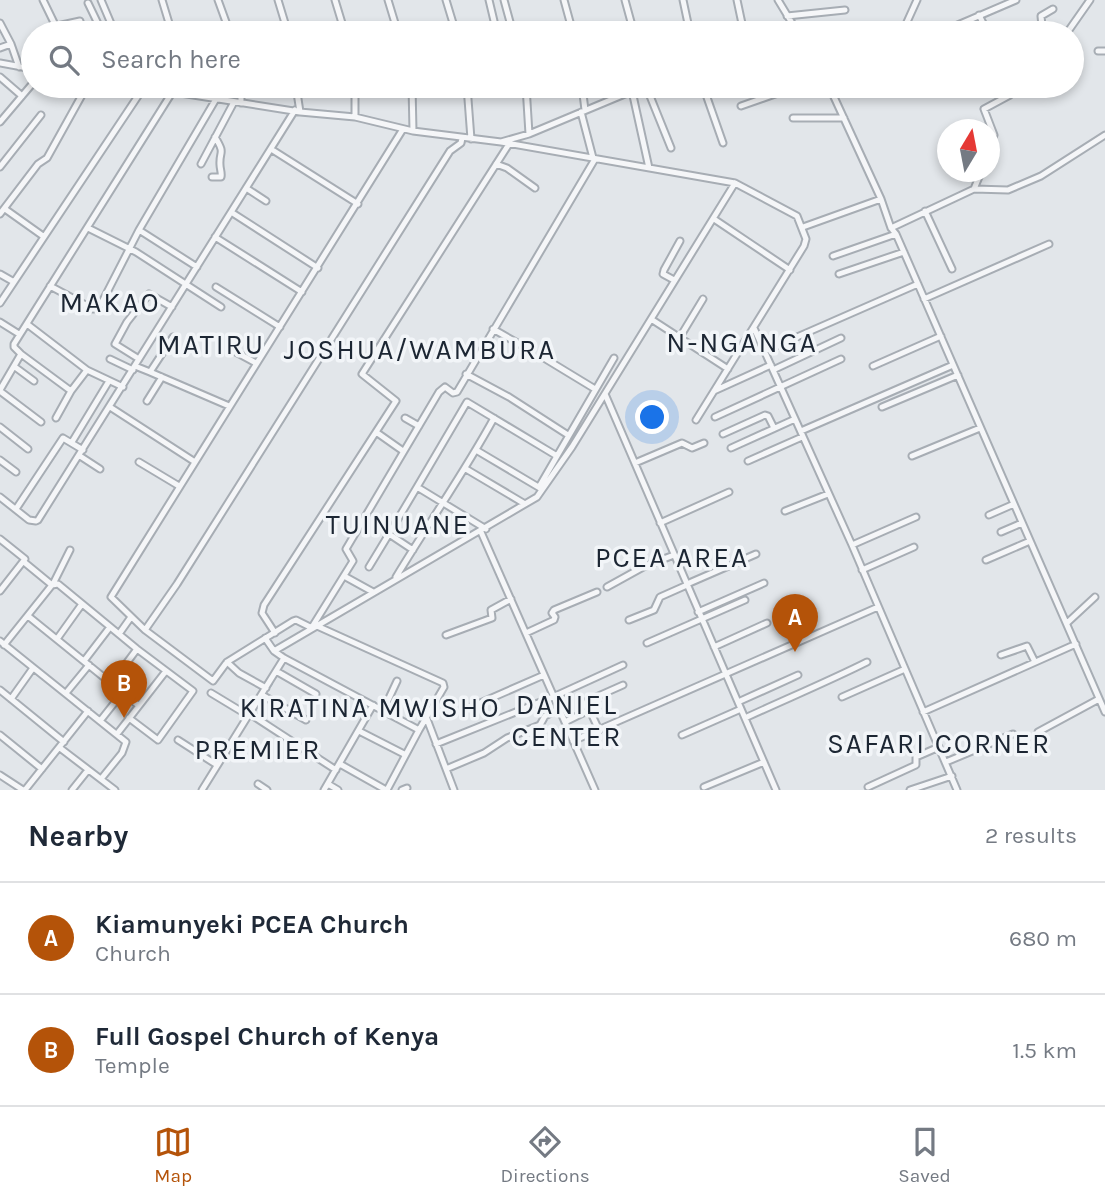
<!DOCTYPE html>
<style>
:root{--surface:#fff;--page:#f2f2f3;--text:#1f2937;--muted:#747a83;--line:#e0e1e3;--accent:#b45309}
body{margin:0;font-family:Karla,sans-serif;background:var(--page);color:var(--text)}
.compass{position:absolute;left:937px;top:119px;width:63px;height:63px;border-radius:50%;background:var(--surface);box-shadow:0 4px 10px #0003;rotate:10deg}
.you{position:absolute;left:653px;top:418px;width:24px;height:24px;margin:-18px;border:5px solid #fff;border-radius:50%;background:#1a73e8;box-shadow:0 0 0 10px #1a73e833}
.badge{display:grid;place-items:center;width:46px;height:46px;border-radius:50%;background:var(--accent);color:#fff;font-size:23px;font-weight:700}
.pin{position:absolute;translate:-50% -58px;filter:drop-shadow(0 2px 4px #0008)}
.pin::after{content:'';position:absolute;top:37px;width:24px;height:21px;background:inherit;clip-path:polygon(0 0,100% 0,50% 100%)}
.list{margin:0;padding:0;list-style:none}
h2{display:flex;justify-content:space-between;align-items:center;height:91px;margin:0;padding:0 28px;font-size:30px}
h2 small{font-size:23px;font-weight:400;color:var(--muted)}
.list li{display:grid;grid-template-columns:46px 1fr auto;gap:21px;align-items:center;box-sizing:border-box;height:112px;padding:0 28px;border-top:2px solid var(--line)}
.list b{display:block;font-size:26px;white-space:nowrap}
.list p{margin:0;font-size:23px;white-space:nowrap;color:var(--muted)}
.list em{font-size:23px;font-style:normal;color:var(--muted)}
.icon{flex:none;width:38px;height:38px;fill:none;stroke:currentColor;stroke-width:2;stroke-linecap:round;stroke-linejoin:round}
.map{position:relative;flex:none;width:1105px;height:790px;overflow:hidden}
.search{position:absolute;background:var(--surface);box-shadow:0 4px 10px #0003;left:21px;right:21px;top:21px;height:77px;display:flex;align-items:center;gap:18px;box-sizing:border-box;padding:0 24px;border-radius:38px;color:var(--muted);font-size:26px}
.sheet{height:315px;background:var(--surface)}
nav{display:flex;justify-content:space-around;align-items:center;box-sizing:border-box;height:98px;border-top:2px solid var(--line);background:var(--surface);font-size:19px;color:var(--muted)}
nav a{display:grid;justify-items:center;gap:4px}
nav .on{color:var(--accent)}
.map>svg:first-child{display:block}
</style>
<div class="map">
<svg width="1105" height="790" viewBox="0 0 1105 790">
<rect width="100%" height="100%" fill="#e2e6ea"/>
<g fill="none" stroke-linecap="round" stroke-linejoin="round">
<path stroke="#9eb8c9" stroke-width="2" d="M273,681L276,675
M265,694L272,684
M253,714L262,698
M348,754L359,734"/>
<g stroke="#a7adb4" stroke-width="9">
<path id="minor" d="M43,0L59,33
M101,0L115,33
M162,0L172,33
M218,0L230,33
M278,0L288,33
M335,0L345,33
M388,0L398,33
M446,0L456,33
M489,0L494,21
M504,0L513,33
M564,0L573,33
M625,0L634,33
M683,0L690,33
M737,0L744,33
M778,0L798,33
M88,3L101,30
M979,15L988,33
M787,16L845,10
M0,23L11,44L19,67
M57,26L80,21
M1069,30L1090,0
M902,33L917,0
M939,33L1016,0
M1030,33L1042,26L1041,16L1053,9
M0,48L11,44
M1098,51H1105
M0,63L33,69
M0,77L22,96
M136,86L300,112L355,117L413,131L501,142L529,134L644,86
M201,86L204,96
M241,86V103
M296,86L300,112
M412,86L413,131
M467,86L471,139
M526,86L529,134
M582,86L585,110
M646,86L671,148
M703,86L723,143
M829,86L881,199L891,228L896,234L1105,712
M632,91L649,168
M741,106L778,93L776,86
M581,112L593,158
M355,117V86
M793,118H844
M0,122L33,83
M501,142L735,183L797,216L806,239L804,246L696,420
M990,148L994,135L984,109L1010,95L1008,86
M271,149L358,204
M201,164L234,102
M496,164L507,168L535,188
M0,167L41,115
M212,177H221C222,173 220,169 220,165C219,150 226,155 215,137
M246,188L266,201
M974,189L981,172
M5,209L43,236
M925,211L952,269
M231,212L318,268
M0,214L38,164L47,158L87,86
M714,219L790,270
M803,227L881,199
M88,228L136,252L221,307
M891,228L974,189L1008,190L1041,176L1105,135
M139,230L197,267
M215,237L302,292
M833,256L896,234
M0,274L14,282
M839,274L904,252
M674,280L663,274L664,270L680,241
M50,286L93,309L99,308L139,230L216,99
M216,287L280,327
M924,299L1049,244
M0,303L144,87
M651,319L728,369
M0,322L19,334
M27,324L87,370L123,387
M754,328L852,545L957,790
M493,329L528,349
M680,337L703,299
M232,350L256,363
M765,351L918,284
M544,358L595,389
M110,359L133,370
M139,359L115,344L127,322L149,294L172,307
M135,366L150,372L173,337
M873,366L941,336
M15,367L34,381
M773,370L841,338
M150,372L229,406
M466,374L509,397L568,435
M0,390L21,354
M0,391L41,422
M71,391L21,354L14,347V344L173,91
M714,391L771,365
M605,394L776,790
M147,401L162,377
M110,407L195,462
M882,407L958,375
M715,417L841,359
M56,418L71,391L87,370
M405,418L419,426
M0,427L28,449
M801,431L953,365
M376,432L403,451
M723,434L765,415L768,416L774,428
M72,442L109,381
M731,448L795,419
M476,450L540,488
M80,456L100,469
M912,456L980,428
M0,460L16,472
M748,461L802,437
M139,462L179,486
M635,463L682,443L692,448L704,443
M466,469L525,504
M417,487L467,402L557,456
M539,487L614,358
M0,497L29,520L36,521L38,520L295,110
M16,509L63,438L83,450
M785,511L828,494
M989,515L1014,504
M660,523L729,492
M481,532L595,790
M1001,532L1022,523
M0,539L25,559L0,591
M852,545L916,517
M413,550L389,534L417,487L486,529
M986,560L1030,541
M24,562L52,585L58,584L137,649L193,691L158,740L129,718
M369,567L389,534
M862,570L914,547
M344,576L373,592
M396,577C428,524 464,473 494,418
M53,584L70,550
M687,584L756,554
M607,587L645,566L674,555
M698,612L764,583
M28,616L138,705
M629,620L654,610L660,597L687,585
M1067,623L1095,597
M312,627L353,561L346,549L439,392L445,387L453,393L457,392L595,159
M312,628L296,620L293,621L227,662L213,681L145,630L111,597L403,129
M145,630L177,584L450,151L461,143L462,138
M275,633L262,613L264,605L396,401L362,374L509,144
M526,633L554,620L555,617L552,613L554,610L597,592
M119,634L131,617
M446,635L492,618L491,610L511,599
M265,638L274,651L284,658L419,730L444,687L443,683L317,626
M57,639L82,604
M0,641L126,742L122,753L101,779
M647,643L745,600
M4,645L52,585
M714,647L767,623
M274,651L537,497L572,447L735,183
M1001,655L1027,646L1035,662
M84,661L110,627
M227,662L239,673L266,688
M276,671L316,694
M111,684L137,649
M0,690L64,742
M66,693L89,665
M211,693L249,716
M262,695L306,720
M842,697L905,669
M11,699L33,668
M738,702L798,675
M471,707L544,675
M383,711L397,681
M587,711L591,713L599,730
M923,712L1076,644
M250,714L336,770
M745,718C786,699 827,682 867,662
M427,719L454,790
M100,721L123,692
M565,722L587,711L586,703L587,701L623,685
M359,731L404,754
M1038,732L1099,699
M117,734L166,671
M0,735L42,769
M682,735L741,709
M178,740L217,765
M573,741L878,607
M436,744L553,697L623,665
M60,748L115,790
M946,762L1013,734
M340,764L386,790
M446,769L484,753L507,738L540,725L545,716L559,709
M0,775L23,790
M258,784L267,790
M328,784L338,790
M704,787L764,762
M868,787L916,765V757L939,747
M25,790L88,711
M72,790L88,770
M202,790L284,658
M324,790L373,705
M387,790L419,730
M402,790L407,788
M910,790L952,776"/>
</g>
<use href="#minor" stroke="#f5f6f8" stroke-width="5"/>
</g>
<g text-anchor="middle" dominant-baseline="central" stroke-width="7" stroke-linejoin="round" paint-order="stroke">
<g font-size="28" letter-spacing="2" fill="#1c2633" stroke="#f2f5f8">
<text x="110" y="302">MAKAO</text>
<text x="742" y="342">N-NGANGA</text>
<text x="211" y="344">MATIRU</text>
<text x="420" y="349">JOSHUA/WAMBURA</text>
<text x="398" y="524">TUINUANE</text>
<text x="672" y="557">PCEA AREA</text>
<text x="567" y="704">DANIEL<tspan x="567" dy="32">CENTER</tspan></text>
<text x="370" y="707">KIRATINA MWISHO</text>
<text x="939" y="743">SAFARI CORNER</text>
<text x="258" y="749">PREMIER</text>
</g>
</g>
</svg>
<svg class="compass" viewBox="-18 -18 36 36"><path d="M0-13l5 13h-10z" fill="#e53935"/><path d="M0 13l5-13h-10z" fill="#747a83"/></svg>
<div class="you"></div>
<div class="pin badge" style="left:795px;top:652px">A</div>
<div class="pin badge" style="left:124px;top:718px">B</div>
<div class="search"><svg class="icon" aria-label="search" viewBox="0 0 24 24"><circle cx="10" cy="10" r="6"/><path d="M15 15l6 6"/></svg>Search here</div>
</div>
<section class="sheet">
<h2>Nearby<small>2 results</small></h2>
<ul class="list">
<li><span class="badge">A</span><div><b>Kiamunyeki PCEA Church</b><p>Church</p></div><em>680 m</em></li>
<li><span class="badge">B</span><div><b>Full Gospel Church of Kenya</b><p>Temple</p></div><em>1.5 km</em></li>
</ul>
</section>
<nav>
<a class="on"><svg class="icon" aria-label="map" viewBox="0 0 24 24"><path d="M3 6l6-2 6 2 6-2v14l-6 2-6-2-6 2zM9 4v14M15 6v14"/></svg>Map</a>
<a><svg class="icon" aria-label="directions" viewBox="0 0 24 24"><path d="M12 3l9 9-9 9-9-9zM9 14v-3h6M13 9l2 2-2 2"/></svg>Directions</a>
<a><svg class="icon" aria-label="saved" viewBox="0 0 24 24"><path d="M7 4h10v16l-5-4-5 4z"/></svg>Saved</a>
</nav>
